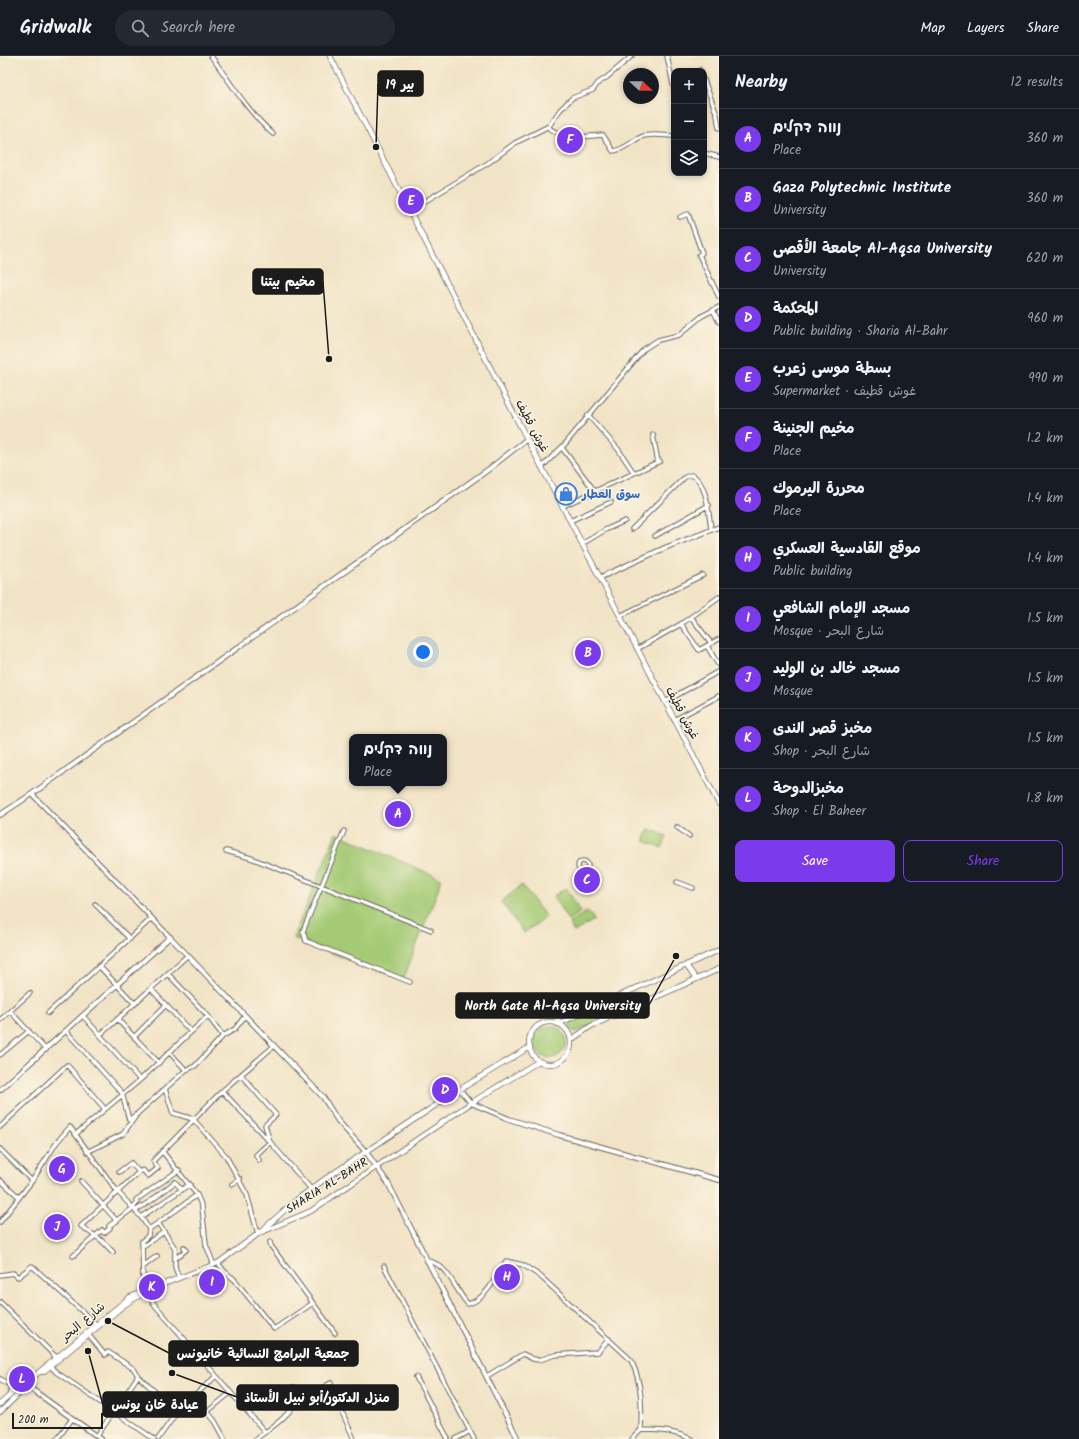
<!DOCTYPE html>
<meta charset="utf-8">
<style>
:root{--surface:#171b24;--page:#242831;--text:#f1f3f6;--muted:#9ea1a6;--line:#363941;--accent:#7c3aed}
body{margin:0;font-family:Kalam,"Playpen Sans Arabic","Playpen Sans Hebrew",sans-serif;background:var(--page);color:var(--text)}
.controls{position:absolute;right:12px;top:12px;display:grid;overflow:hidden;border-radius:8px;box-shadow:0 2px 6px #0003}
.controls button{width:36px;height:36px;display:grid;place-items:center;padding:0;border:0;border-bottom:1px solid var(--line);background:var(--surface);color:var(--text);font:20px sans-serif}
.compass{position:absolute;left:623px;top:12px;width:36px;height:36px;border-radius:50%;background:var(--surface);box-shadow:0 2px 6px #0003;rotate:112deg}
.scale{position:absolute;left:12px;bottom:10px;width:91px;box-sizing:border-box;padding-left:4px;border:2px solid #1c1c1c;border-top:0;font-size:11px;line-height:14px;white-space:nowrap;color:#1c1c1c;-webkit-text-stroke:3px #fcf5e5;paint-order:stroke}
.you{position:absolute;left:423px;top:596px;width:14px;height:14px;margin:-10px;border:3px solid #fff;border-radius:50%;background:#1a73e8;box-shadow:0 0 0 6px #1a73e833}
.badge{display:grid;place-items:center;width:26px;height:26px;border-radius:50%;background:var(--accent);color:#fff;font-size:13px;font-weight:700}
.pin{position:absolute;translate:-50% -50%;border:2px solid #fff;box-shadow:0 1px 4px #0006}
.popup{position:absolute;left:349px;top:678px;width:98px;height:52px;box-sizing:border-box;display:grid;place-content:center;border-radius:8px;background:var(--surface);filter:drop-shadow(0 1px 3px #0005);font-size:13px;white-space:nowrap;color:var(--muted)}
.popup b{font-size:15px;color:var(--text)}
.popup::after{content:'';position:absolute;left:50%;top:100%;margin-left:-8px;border:8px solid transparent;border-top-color:var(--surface)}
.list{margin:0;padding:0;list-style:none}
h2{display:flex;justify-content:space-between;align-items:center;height:52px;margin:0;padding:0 16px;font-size:17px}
h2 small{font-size:13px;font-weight:400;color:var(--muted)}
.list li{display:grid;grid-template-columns:26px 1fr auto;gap:12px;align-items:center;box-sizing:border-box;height:60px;padding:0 16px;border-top:1px solid var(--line)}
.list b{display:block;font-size:15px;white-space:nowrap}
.list p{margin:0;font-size:13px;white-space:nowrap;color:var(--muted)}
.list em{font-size:13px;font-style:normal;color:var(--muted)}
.actions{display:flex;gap:8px;padding:12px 16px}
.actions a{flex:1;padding:9px 0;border:1px solid var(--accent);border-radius:8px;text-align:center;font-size:14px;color:var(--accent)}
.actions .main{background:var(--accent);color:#fff}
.icon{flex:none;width:22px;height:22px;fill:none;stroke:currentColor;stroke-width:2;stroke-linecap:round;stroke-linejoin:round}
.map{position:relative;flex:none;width:719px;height:1383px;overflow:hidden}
header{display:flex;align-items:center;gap:24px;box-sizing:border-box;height:56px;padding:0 20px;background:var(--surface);border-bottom:1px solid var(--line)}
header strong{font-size:19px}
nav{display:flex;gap:22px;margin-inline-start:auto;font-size:14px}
.search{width:280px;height:36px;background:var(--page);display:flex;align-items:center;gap:10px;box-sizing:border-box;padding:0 14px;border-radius:22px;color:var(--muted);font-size:15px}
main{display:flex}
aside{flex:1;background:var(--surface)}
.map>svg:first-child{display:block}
</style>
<header>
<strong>Gridwalk</strong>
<div class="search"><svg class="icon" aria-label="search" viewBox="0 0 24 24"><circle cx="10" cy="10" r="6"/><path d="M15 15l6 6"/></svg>Search here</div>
<nav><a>Map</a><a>Layers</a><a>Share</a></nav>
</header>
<main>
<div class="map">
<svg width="719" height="1383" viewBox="0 0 719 1383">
<rect width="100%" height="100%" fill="#fcf5e5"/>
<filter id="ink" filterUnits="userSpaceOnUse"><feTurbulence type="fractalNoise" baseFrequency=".025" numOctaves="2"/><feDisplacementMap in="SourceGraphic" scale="8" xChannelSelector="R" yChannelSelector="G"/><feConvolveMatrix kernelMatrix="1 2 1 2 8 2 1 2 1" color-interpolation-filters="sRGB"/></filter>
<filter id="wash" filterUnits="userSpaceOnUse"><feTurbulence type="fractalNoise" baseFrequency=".012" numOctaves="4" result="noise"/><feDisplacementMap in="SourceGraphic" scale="16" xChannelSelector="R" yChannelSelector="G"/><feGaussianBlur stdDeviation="0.9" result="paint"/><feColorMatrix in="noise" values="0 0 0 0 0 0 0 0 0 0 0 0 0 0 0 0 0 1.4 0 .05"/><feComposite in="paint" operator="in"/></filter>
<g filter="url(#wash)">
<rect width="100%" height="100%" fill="#f1e3c5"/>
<path fill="#a4ca74" stroke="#607348" d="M649,773L667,780L662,792L644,785Z
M336,777L442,823L403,924L293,882Z
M522,829L546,861L524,877L501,846Z
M566,832L581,856L568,864L553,840Z
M588,855L594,864L574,876L569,867Z
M634,935L639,937L640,943L577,976L571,974L569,971L572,963Z
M534 986a16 16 0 1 1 32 0a16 16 0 1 1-32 0Z"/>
</g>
<g filter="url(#ink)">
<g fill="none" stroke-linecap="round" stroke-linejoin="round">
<g stroke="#676257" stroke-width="5.5">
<path id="minor" d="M211,0C230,26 248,56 273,78
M667,0L674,33
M700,14L701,15
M704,24L717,59L719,72
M549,70L550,73L568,82L603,79L613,95C624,94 632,85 641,81C649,77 665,80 674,80
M704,97L719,101
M409,155L488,107L515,87L549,70L560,54L572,42L593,34L598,27L606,22L632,0
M680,161L688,158L702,197L699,199L719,241
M713,254L719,266
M588,359L618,393L634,417
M653,379L658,406
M562,392L594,434
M543,410L566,387L644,293L658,284L679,279L702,260L719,251
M563,450L660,405
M570,465L611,446
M632,473L685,421L691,419C707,424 709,459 711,473
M655,480L709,449
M582,488L605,474L625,465
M620,560L703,519
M691,561L711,587
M681,568L699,594L719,583
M707,590L719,610
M637,593L681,568L719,541
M665,646L719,615
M674,664L719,640
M32,738L170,881
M677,771L689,780
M344,775L303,875L306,885L410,926
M226,795L251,802L431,874
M578 810a5 5 0 1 1 10 0a5 5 0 1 1-10 0Z
M677,826L693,832
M95,848L130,883
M99,910L135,948
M168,918L208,960L223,980
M151,933L191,976
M10,955L46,994
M48,957L151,863
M83,960L140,1024
M117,963L159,1007
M0,964L30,937
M66,975L122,1037L129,1064L135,1059
M100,979L188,899
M134,981L166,949
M169,996L186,1014
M0,999L29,975
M241,1019L276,1059L265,1069L270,1086L256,1099L259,1104
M165,1033L173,1057L193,1063L226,1100L247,1139L258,1178
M222,1035L270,1086L311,1133
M0,1071L67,1009L104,1052
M77,1077L140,1024L208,960
M0,1093L32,1125
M162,1095L197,1139L202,1151L206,1189L214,1209
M87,1096L123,1078L138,1057L186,1014L195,1010L223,980L235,973L245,960
M119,1116L131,1107L139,1116
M0,1124L19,1141
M81,1125L117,1165
M232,1128L240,1123
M135,1155L152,1144L175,1126L182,1134
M141,1161L190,1128
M0,1166L32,1125L57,1086L70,1071L117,1135L141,1161L149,1173L148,1180L142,1185L143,1222L146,1234L154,1248L265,1376
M158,1167L197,1139
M149,1173L158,1167L175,1192V1211L179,1222
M270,1186L271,1190L335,1277
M143,1190L164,1176
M113,1196L101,1184L81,1170L139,1116L143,1114L148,1120L158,1112L153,1105L222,1035L274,990
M73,1200L102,1174L104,1177L110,1172L109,1170L132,1153L137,1147L136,1144L179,1114
M176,1202L186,1194L184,1191
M427,1205C447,1206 456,1236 468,1248C486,1244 497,1219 506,1205L523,1209L540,1220L631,1304C642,1327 642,1349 641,1374
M218,1207L225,1216L234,1223L274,1273L313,1247
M144,1210L157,1200
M384,1210L474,1383
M0,1219L13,1217L18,1221L32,1210L96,1268
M0,1246L56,1301
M87,1277L105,1299L108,1296L134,1313L138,1320L177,1356
M49,1309L56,1316L154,1383
M487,1320L523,1298L533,1303L539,1304L555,1299L598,1296L609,1283
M416,1321L448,1383
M326,1330L342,1356L354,1383
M9,1340L11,1332L9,1328
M194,1340L215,1365L225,1383
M296,1347L331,1327
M207,1356L230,1337
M97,1380L138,1320
M57,1383L72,1363
M158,1383L177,1356L216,1320
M256,1383C273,1370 283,1365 296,1347L289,1338L294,1331
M456,1383L470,1375
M632,1383L641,1374C659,1374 674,1375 691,1383"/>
</g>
<g stroke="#676257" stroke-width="6">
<path id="tertiary" d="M601,521L667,491L719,471
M0,759L32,738L489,413L527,383
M0,1034L170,881L323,1041L338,1065L366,1096L388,1127L518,1383
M460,1034L471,1047L509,1063L559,1079L719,1124
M0,1323L9,1328L20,1330
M30,1332L101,1383"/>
</g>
<g stroke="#676257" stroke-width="6">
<path id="secondary" d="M330,0L527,383L719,748
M686,909L696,923
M529 987a21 21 0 1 1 42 0a21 21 0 1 1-42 0Z
M558,968L719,894
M571,984L591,970L719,913
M262,1176L311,1155L471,1047L539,1005
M43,1316L124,1249L142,1238
M27,1325L31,1328L28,1333L23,1330L25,1326L32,1322L130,1241L218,1207L258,1178L295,1145L325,1123L454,1037L530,991
M0,1348L23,1328
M0,1356L25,1332"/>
</g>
<use href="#minor" stroke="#fff" stroke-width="3.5"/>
<use href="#tertiary" stroke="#fff" stroke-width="4"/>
<use href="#secondary" stroke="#fff" stroke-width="4.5"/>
</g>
</g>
<defs>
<g id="shop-ring" transform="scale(1.15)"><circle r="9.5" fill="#fcf5e5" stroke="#3f7fe0" stroke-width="1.5"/><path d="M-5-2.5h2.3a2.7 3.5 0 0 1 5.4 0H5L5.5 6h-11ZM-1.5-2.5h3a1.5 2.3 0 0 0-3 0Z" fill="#3f7fe0"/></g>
</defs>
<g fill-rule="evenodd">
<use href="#shop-ring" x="566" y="438"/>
</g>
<g text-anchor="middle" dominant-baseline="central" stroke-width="3" stroke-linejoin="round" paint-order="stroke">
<g font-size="12" fill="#1c1c1c" stroke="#fcf5e5">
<text transform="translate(532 370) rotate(62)">غوش قطيف</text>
<text transform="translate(682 657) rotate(62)">غوش قطيف</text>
<text transform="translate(327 1130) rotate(-32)">SHARIA AL-BAHR</text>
<text transform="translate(83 1266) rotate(-40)">شارع البحر</text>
</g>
<g font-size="12" font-weight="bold" fill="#366cbe" stroke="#fcf5e5" text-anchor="start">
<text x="582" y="438">سوق العطار</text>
</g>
</g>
<path fill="none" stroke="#1c1c1c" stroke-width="1.5" d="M376 91L378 28M329 303L323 226M676 900L649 949M108 1265L169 1297M172 1317L237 1341M88 1295L103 1349"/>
<g fill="#1c1c1c" stroke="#fcf5e5" stroke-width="1.5">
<circle cx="376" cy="91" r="4"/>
<circle cx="329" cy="303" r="4"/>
<circle cx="676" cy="900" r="4"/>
<circle cx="108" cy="1265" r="4"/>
<circle cx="172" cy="1317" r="4"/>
<circle cx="88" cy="1295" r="4"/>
</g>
<g fill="#1c1c1c" stroke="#1c1c1c" stroke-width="1.5">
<rect x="378" y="15" width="45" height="25" rx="4"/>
<rect x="253" y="213" width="70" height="25" rx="4"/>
<rect x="456" y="937" width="193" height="25" rx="4"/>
<rect x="169" y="1285" width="189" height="25" rx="4"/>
<rect x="237" y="1329" width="161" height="25" rx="4"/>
<rect x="103" y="1336" width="103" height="25" rx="4"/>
</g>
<g font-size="13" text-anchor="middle" font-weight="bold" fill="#fff">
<text x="400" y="33">بير 19</text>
<text x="288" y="230">مخيم بيتنا</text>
<text x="553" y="954">North Gate Al-Aqsa University</text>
<text x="263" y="1302">جمعية البرامج النسائية خانيونس</text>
<text x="317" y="1346">منزل الدكتور/أبو نبيل الأستاذ</text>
<text x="155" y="1353">عيادة خان يونس</text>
</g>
</svg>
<div class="controls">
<button>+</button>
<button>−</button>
<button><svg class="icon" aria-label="layers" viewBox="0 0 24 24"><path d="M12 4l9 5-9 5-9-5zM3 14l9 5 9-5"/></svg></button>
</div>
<svg class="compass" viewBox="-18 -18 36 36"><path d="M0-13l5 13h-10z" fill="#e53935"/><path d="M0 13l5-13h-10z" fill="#9ea1a6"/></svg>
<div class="scale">200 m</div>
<div class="you"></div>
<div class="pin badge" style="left:398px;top:758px">A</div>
<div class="popup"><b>נווה דקלים</b>Place</div>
<div class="pin badge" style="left:588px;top:597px">B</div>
<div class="pin badge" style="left:587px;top:824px">C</div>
<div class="pin badge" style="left:445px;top:1034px">D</div>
<div class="pin badge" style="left:411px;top:145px">E</div>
<div class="pin badge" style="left:570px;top:84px">F</div>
<div class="pin badge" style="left:62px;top:1113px">G</div>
<div class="pin badge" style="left:507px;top:1221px">H</div>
<div class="pin badge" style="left:212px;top:1226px">I</div>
<div class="pin badge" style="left:57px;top:1171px">J</div>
<div class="pin badge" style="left:152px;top:1231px">K</div>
<div class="pin badge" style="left:22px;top:1323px">L</div>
</div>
<aside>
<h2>Nearby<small>12 results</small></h2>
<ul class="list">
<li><span class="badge">A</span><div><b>נווה דקלים</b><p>Place</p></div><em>360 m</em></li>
<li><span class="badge">B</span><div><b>Gaza Polytechnic Institute</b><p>University</p></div><em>360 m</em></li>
<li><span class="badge">C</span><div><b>جامعة الأقصى Al-Aqsa University</b><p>University</p></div><em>620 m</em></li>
<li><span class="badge">D</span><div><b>المحكمة</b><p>Public building · Sharia Al-Bahr</p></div><em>960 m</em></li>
<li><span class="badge">E</span><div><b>بسطة موسى زعرب</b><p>Supermarket · غوش قطيف</p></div><em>990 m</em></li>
<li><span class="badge">F</span><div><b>مخيم الجنينة</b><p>Place</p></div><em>1.2 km</em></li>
<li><span class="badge">G</span><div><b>محررة اليرموك</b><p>Place</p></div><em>1.4 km</em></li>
<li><span class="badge">H</span><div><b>موقع القادسية العسكري</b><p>Public building</p></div><em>1.4 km</em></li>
<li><span class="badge">I</span><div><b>مسجد الإمام الشافعي</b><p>Mosque · شارع البحر</p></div><em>1.5 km</em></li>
<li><span class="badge">J</span><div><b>مسجد خالد بن الوليد</b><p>Mosque</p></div><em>1.5 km</em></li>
<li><span class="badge">K</span><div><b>مخبز قصر الندى</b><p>Shop · شارع البحر</p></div><em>1.5 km</em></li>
<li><span class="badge">L</span><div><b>مخبزالدوحة</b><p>Shop · El Baheer</p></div><em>1.8 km</em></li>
</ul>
<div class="actions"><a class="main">Save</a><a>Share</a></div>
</aside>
</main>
